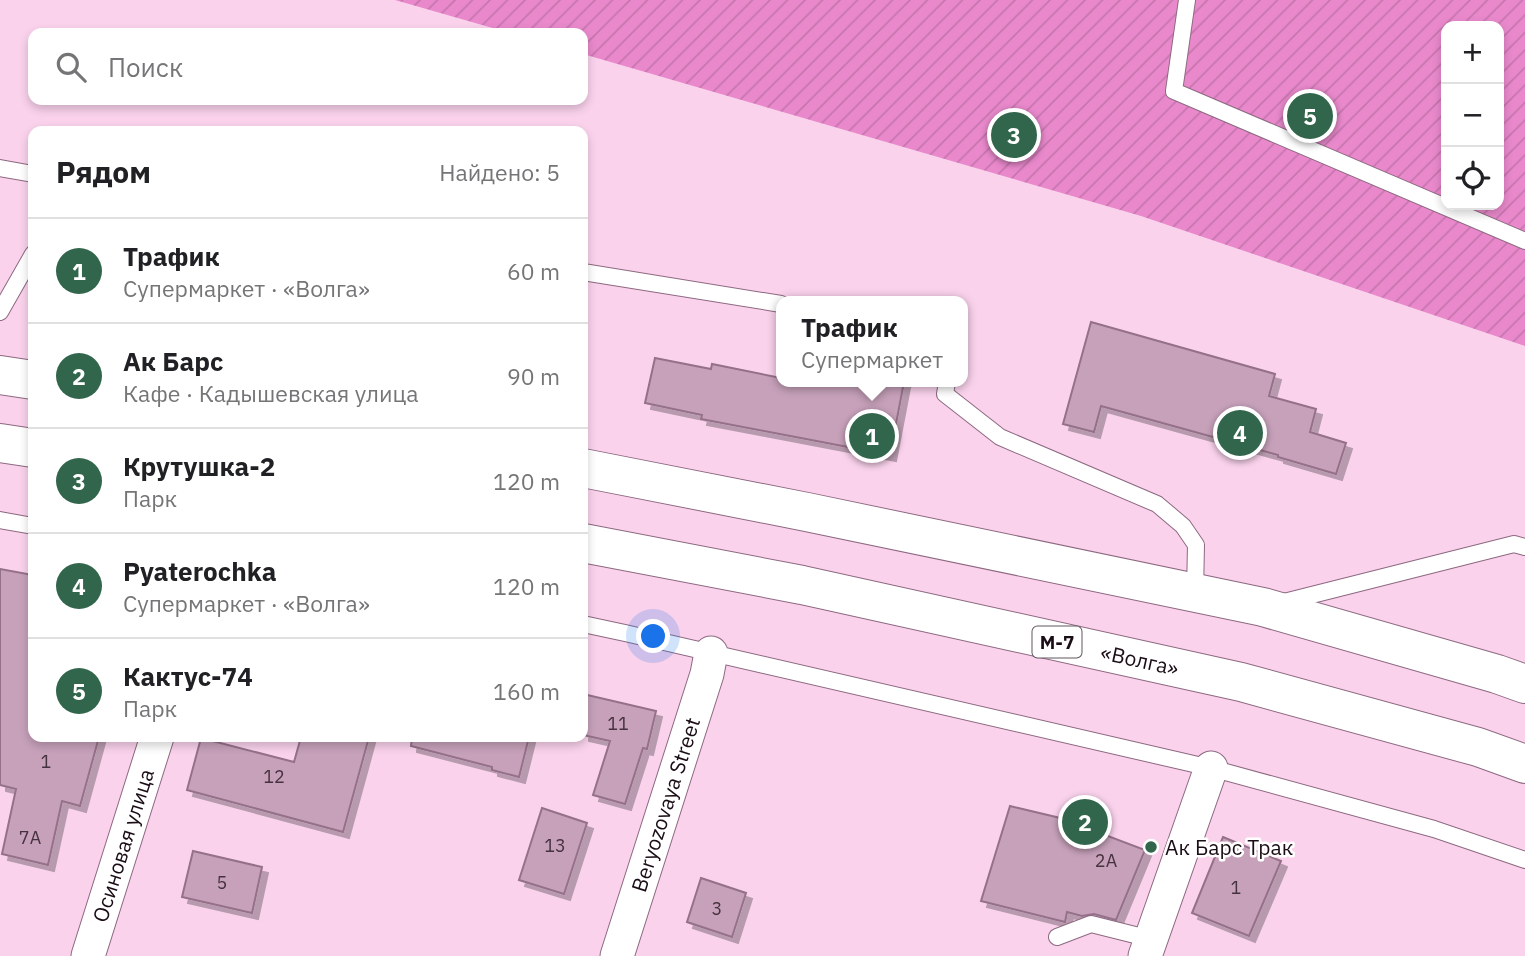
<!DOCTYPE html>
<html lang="ru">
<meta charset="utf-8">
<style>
:root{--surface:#fff;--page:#f6f6f6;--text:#202124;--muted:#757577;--line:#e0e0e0;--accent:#32664c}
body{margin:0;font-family:"IBM Plex Sans",sans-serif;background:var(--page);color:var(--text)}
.controls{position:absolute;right:21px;top:21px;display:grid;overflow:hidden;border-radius:14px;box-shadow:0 4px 10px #0003}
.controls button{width:63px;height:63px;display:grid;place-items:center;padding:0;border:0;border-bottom:2px solid var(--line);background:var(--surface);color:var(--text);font:35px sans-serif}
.you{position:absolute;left:654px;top:637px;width:24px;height:24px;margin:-18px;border:5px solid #fff;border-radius:50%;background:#1a73e8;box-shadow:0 0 0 10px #1a73e833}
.badge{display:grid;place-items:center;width:46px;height:46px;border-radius:50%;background:var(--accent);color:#fff;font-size:23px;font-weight:700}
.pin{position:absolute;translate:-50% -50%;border:4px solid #fff;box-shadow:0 2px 7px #0006}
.popup{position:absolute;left:776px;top:296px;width:192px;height:91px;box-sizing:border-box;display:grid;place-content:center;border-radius:14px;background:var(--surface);filter:drop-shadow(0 2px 5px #0005);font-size:23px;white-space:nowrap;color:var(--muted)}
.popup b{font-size:26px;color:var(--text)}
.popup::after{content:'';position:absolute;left:50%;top:100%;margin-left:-14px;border:14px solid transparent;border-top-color:var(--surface)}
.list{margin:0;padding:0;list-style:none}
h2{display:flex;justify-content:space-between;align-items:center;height:91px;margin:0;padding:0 28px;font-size:30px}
h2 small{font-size:23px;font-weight:400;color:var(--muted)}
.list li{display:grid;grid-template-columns:46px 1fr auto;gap:21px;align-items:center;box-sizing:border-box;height:105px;padding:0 28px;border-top:2px solid var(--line)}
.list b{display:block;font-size:26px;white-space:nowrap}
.list p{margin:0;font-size:23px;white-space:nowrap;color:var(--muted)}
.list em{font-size:23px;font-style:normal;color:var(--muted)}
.icon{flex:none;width:38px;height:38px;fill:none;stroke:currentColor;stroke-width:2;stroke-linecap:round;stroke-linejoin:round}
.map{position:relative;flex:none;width:1525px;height:956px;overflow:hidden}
.search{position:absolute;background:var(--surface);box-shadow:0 4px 10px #0003;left:28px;top:28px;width:560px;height:77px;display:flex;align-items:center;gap:18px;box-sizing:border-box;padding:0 24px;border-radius:14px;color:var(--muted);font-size:26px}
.panel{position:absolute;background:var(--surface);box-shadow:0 4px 10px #0003;left:28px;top:126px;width:560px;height:616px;border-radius:14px}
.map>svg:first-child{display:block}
</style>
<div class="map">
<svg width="1525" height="956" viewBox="0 0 1525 956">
<defs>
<pattern id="garden-furrows" width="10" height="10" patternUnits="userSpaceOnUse" patternTransform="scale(1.75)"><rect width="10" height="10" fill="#e989cc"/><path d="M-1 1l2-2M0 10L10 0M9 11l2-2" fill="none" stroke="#c775ae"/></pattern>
<filter id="shadow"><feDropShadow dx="6" dy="6" stdDeviation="0" flood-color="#0004"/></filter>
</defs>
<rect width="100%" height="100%" fill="#fad2ec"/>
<path fill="url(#garden-furrows)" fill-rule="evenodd" d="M395,0H1525V346L1141,216L583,54V33H510ZM1446,26H1499V205H1446Z"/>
<path fill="#c7a1ba" stroke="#957189" stroke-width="2" filter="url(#shadow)" d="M1091,322L1275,374L1269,396L1316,409L1310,432L1346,443L1336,474L1278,457V455L1101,406L1094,432L1063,424Z
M655,358L711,369L712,364L781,378V382H904L890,455L701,419L702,415L645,403Z
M0,569L33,575V737H99L80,806L62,801L48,865L2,854L16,789L0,785Z
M583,694L656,711L647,749L643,748L625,804L593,795L610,741L583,735Z
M301,737H369L343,832L187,790L201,738L294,762Z
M412,737H529L519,777L492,770V767L411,746Z
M1010,806L1077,822L1076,824L1145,850L1116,920L1094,914L1082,916L1067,912L1065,922L981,901Z
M542,808L587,823L564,894L519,880Z
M1223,837L1281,861L1249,936L1192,913Z
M193,851L262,867L252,913L182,897Z
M701,878L746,893L732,937L687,922Z"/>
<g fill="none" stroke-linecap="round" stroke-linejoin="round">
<g stroke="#8d6981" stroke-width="18">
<path id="service" d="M1187,0L1174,91L1525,241
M0,168L33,174
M583,272L781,304
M0,312L33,254
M947,382L945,394L1000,437L1157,504L1183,526L1196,545L1195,592
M0,520L33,526
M1280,603L1514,544L1525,547
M583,624L625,633L1211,768L1434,829L1525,860
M1057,937L1091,924L1151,939"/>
</g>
<g stroke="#8d6981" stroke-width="35">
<g id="minor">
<path id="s1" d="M88,956L157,737"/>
<path id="s2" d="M617,956L707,674L711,653"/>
<path d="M1145,956L1211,768"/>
</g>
</g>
<g stroke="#8d6981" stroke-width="40">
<g id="trunk">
<path d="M0,375L33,380"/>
<path d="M0,443L33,448"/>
<path d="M583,468L807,512L1263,607L1497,674L1525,684"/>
<path id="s3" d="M583,543L802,585L1241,682L1478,747L1525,764"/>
</g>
</g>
<use href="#service" stroke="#fff" stroke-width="16"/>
<use href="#minor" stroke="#fff" stroke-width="33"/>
<use href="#trunk" stroke="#fff" stroke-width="38"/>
</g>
<circle fill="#32664c" stroke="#fff" stroke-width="2.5" cx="1151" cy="847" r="7"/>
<g text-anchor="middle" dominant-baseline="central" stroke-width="5" stroke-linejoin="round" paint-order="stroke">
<g font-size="18" fill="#46323f">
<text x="618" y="723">11</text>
<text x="46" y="761">1</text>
<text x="274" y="776">12</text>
<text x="30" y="837">7А</text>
<text x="555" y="845">13</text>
<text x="1106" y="860">2А</text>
<text x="222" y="882">5</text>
<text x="1236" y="887">1</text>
<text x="717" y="908">3</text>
</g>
<rect fill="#fff" stroke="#5f565c" stroke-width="2" x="1032.5" y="626.5" width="49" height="31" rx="5"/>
<g font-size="19" font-weight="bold" fill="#1b0d16">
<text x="1057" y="642">М-7</text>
</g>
<g font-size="21" fill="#1b0d16" stroke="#fff">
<text stroke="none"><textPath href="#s3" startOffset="569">«Волга»</textPath></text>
<text stroke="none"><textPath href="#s2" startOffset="159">Beryozovaya Street</textPath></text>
<text stroke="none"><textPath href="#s1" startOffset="116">Осиновая улица</textPath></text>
</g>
<g font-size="21" fill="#1b0d16" stroke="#fff" text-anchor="start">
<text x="1165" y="847">Ак Барс Трак</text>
</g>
</g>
</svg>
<div class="controls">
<button>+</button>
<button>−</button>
<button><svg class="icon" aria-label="locate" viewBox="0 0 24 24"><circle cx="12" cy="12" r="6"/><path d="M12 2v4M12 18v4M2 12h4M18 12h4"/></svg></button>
</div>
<div class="you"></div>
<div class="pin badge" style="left:872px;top:436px">1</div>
<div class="popup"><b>Трафик</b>Супермаркет</div>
<div class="pin badge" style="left:1085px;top:822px">2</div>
<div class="pin badge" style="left:1014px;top:135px">3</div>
<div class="pin badge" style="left:1240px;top:433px">4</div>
<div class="pin badge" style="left:1310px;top:116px">5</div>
<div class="search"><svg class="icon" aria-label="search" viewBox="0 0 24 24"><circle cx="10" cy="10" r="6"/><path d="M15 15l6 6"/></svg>Поиск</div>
<section class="panel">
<h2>Рядом<small>Найдено: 5</small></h2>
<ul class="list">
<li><span class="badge">1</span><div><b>Трафик</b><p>Супермаркет · «Волга»</p></div><em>60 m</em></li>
<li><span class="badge">2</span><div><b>Ак Барс</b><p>Кафе · Кадышевская улица</p></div><em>90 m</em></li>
<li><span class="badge">3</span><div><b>Крутушка-2</b><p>Парк</p></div><em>120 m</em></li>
<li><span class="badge">4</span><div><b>Pyaterochka</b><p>Супермаркет · «Волга»</p></div><em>120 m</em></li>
<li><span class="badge">5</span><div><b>Кактус-74</b><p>Парк</p></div><em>160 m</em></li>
</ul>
</section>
</div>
